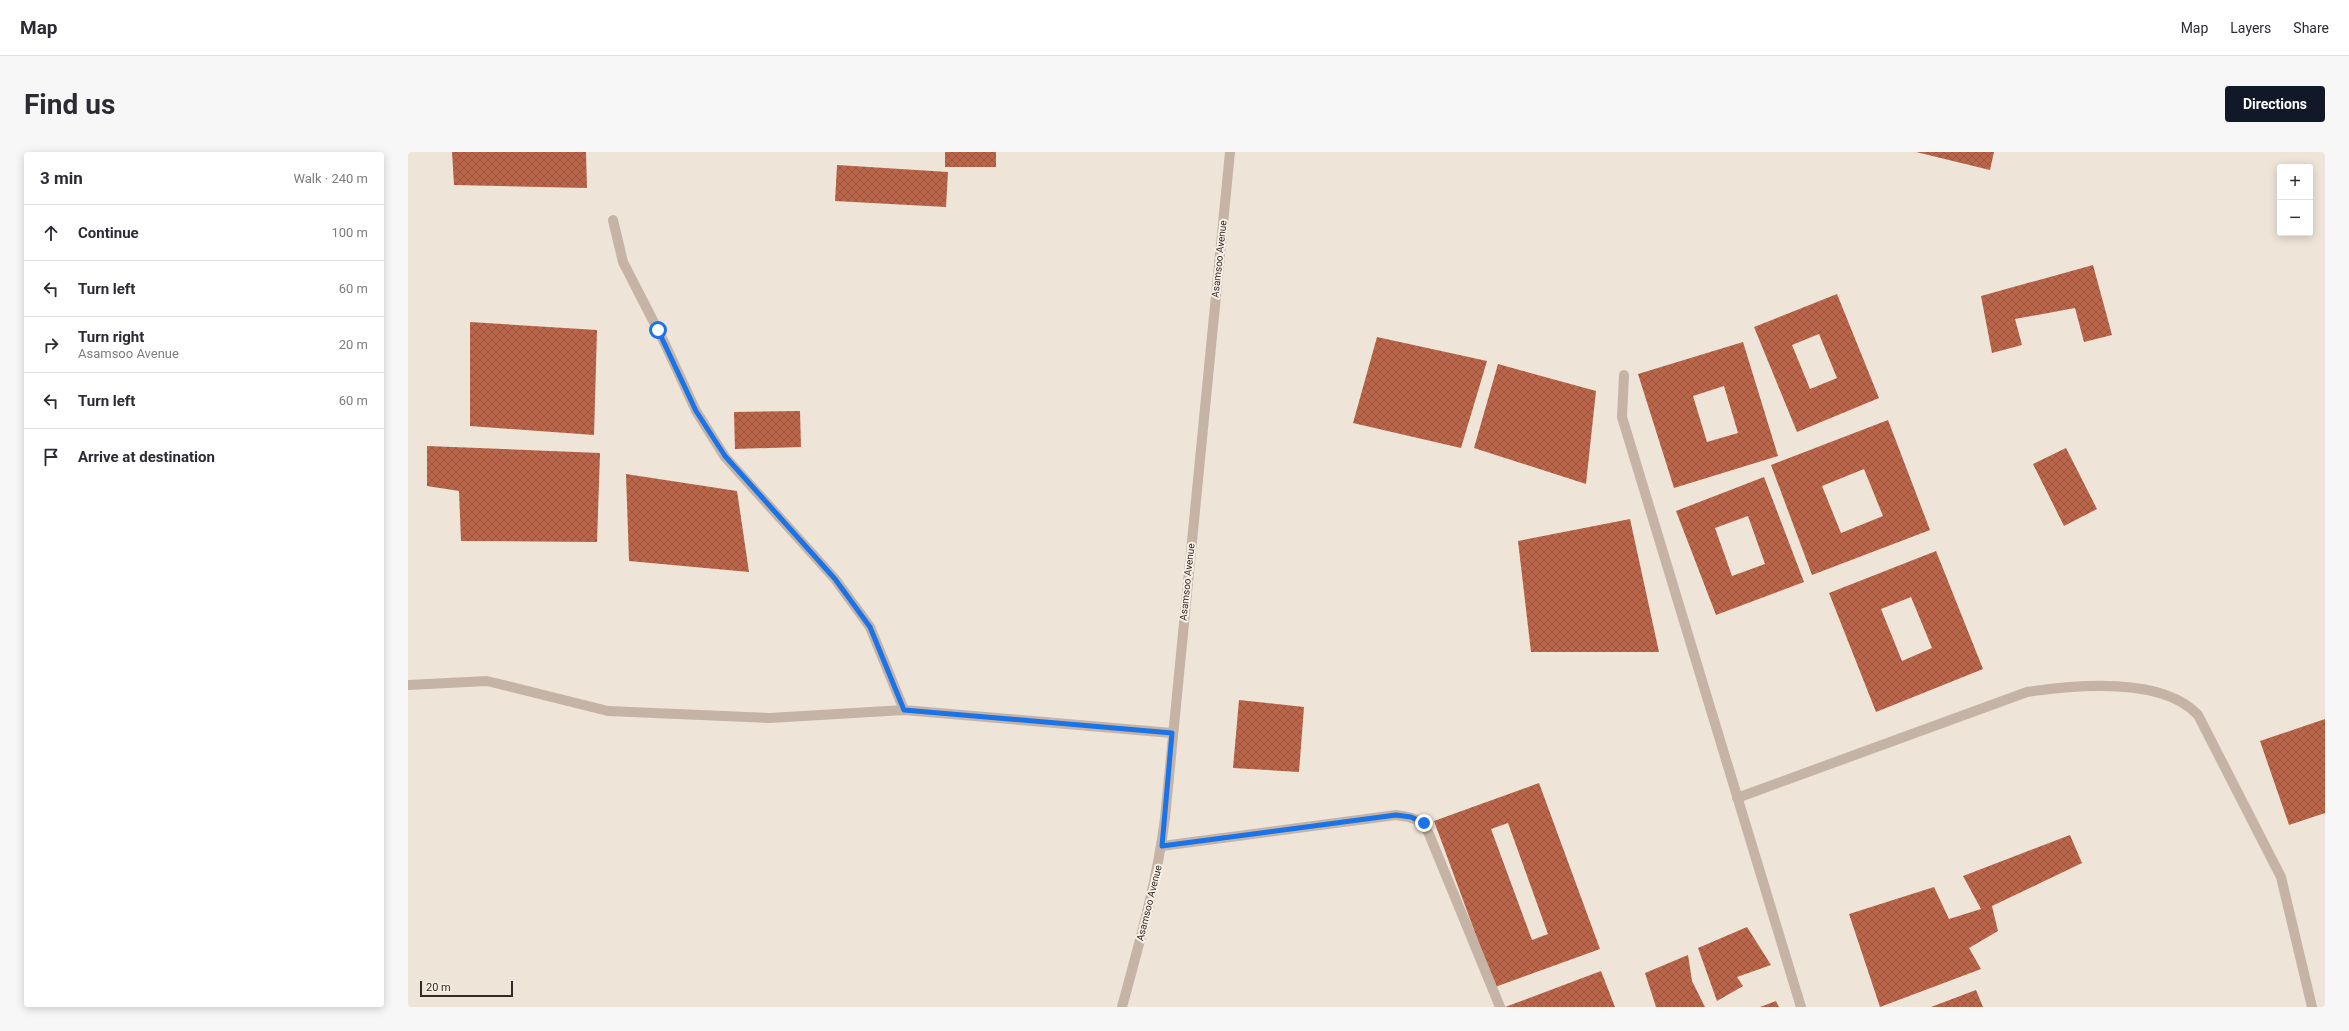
<!DOCTYPE html>
<meta charset="utf-8">
<style>
:root{--surface:#fff;--page:#f7f7f7;--text:#2b2b33;--muted:#7c7c81;--line:#e1e1e2;--accent:#111827}
body{margin:0;font-family:Roboto,sans-serif;background:var(--page);color:var(--text)}
.controls{position:absolute;right:12px;top:12px;display:grid;overflow:hidden;border-radius:4px;box-shadow:0 2px 10px #0003}
.controls button{width:36px;height:36px;display:grid;place-items:center;padding:0;border:0;border-bottom:1px solid var(--line);background:var(--surface);color:var(--text);font:20px sans-serif}
.scale{position:absolute;left:12px;bottom:10px;width:93px;box-sizing:border-box;padding-left:4px;border:2px solid #322a26;border-top:0;font-size:11px;line-height:14px;white-space:nowrap;color:#322a26;-webkit-text-stroke:3px #f7eee4;paint-order:stroke}
.stop{position:absolute;width:12px;height:12px;margin:-9px;border:3px solid #1a73e8;border-radius:50%;background:#fff}
.stop.end{background:#1a73e8;border-color:#fff;box-shadow:0 1px 4px #0008}
.list{margin:0;padding:0;list-style:none}
h2{display:flex;justify-content:space-between;align-items:center;height:52px;margin:0;padding:0 16px;font-size:17px}
h2 small{font-size:13px;font-weight:400;color:var(--muted)}
.list li{display:grid;grid-template-columns:26px 1fr auto;gap:12px;align-items:center;box-sizing:border-box;height:56px;padding:0 16px;border-top:1px solid var(--line)}
.list b{display:block;font-size:15px;white-space:nowrap}
.list p{margin:0;font-size:13px;white-space:nowrap;color:var(--muted)}
.list em{font-size:13px;font-style:normal;color:var(--muted)}
.icon{flex:none;width:22px;height:22px;fill:none;stroke:currentColor;stroke-width:2;stroke-linecap:round;stroke-linejoin:round}
.map{position:relative;flex:none;width:1917px;height:855px;overflow:hidden;border-radius:4px}
header{display:flex;align-items:center;gap:24px;box-sizing:border-box;height:56px;padding:0 20px;background:var(--surface);border-bottom:1px solid var(--line)}
header strong{font-size:19px}
nav{display:flex;gap:22px;margin-inline-start:auto;font-size:14px}
.intro{display:flex;align-items:center;justify-content:space-between;box-sizing:border-box;height:96px;padding:0 24px}
h1{margin:0;font-size:28px}
.button{padding:10px 18px;border-radius:4px;background:var(--accent);color:#fff;font-size:14px;font-weight:700}
main{display:flex;gap:24px;padding:0 24px}
aside{flex:1;background:var(--surface);border-radius:4px;box-shadow:0 2px 10px #0003}
.map>svg:first-child{display:block}
</style>
<header>
<strong>Map</strong>
<nav><a>Map</a><a>Layers</a><a>Share</a></nav>
</header>
<div class="intro"><h1>Find us</h1><a class="button">Directions</a></div>
<main>
<aside>
<h2>3 min<small>Walk · 240 m</small></h2>
<ul class="list">
<li><svg class="icon" aria-label="ahead" viewBox="0 0 24 24"><path d="M12 20V5M6 11l6-6 6 6"/></svg><div><b>Continue</b></div><em>100 m</em></li>
<li><svg class="icon" aria-label="left" viewBox="0 0 24 24"><path d="M17 20v-9H6M10 6l-5 5 5 5"/></svg><div><b>Turn left</b></div><em>60 m</em></li>
<li><svg class="icon" aria-label="right" viewBox="0 0 24 24"><path d="M7 20v-9h11M14 6l5 5-5 5"/></svg><div><b>Turn right</b><p>Asamsoo Avenue</p></div><em>20 m</em></li>
<li><svg class="icon" aria-label="left" viewBox="0 0 24 24"><path d="M17 20v-9H6M10 6l-5 5 5 5"/></svg><div><b>Turn left</b></div><em>60 m</em></li>
<li><svg class="icon" aria-label="arrive" viewBox="0 0 24 24"><path d="M6 21V4h12l-3 4 3 4H6"/></svg><div><b>Arrive at destination</b></div></li>
</ul>
</aside>
<div class="map">
<svg width="1917" height="855" viewBox="0 0 1917 855">
<defs>
<pattern id="building-cross-hatch" width="8" height="8" patternUnits="userSpaceOnUse"><rect width="8" height="8" fill="#bb664a"/><path d="M0 0l8 8M0 8l8-8" fill="none" stroke="#99543d"/></pattern>
</defs>
<rect width="100%" height="100%" fill="#eee4d8"/>
<path fill="url(#building-cross-hatch)" fill-rule="evenodd" d="M44,0H178L179,36L46,33Z
M537,0H588V15H537Z
M1508,0H1586L1582,18Z
M429,13L540,20L538,55L427,49Z
M1685,113L1704,183L1676,190L1667,156L1607,167L1614,193L1584,201L1573,144Z
M1429,142L1471,246L1389,280L1346,175ZM1411,182L1429,226L1402,237L1384,193Z
M62,170L189,178L186,283L62,274Z
M969,185L1079,209L1053,296L945,271Z
M1335,190L1370,304L1266,336L1230,222ZM1316,234L1330,281L1299,290L1285,244Z
M1090,212L1188,239L1178,332L1066,296Z
M392,259L393,295L327,297L326,260Z
M1480,268L1522,378L1404,423L1363,313ZM1456,317L1475,364L1433,381L1414,334Z
M19,294L192,301L189,390L53,389L51,339L19,334Z
M1658,296L1689,357L1656,374L1625,312Z
M218,322L329,339L341,420L221,409Z
M1356,325L1396,430L1308,463L1268,359ZM1340,364L1357,412L1324,424L1307,376Z
M1222,367L1251,500H1123L1110,389Z
M1528,399L1575,517L1468,560L1421,441ZM1503,445L1524,496L1494,509L1473,457Z
M831,548L896,555L891,620L825,616Z
M1917,567V661L1881,673L1852,589Z
M1131,631L1192,797L1087,835L1026,669ZM1100,671L1140,782L1124,788L1083,677Z
M1662,683L1674,711L1584,754L1590,779L1561,796L1573,817L1472,855L1441,762L1526,735L1541,767L1573,757L1555,724Z
M1339,775L1363,813L1329,825L1335,834L1309,849L1290,796Z
M1280,803L1284,829L1297,855H1248L1237,821Z
M1193,819L1207,855H1097Z
M1568,838L1575,855H1523Z
M1368,849L1371,855H1352Z"/>
<g fill="none" stroke-linecap="round" stroke-linejoin="round">
<path stroke="#c5b4a6" stroke-width="10" d="M205,68L215,110L257,192L288,259L317,305L427,427L462,475L496,558
M1216,223L1214,265L1393,855
M0,533L79,529L200,559L362,566L496,558L764,581
M1329,646L1619,540C1667,533 1754,524 1790,563L1873,725L1904,855
M754,694L988,663C1004,665 1014,667 1021,682L1092,855
M714,855C731,792 749,730 757,666L822,0"/>
</g>
<g fill="none" stroke-linecap="round" stroke-linejoin="round">
<path stroke="#1a73e8" stroke-width="5" d="M250,178L288,259L317,304L427,427L462,475L496,558L764,581L754,694L988,663L1003,665L1016,671"/>
</g>
<g text-anchor="middle" dominant-baseline="central" stroke-width="4" stroke-linejoin="round" paint-order="stroke">
<g font-size="10" fill="#322a26" stroke="#f7eee4">
<text transform="translate(811 107) rotate(-84)">Asamsoo Avenue</text>
<text transform="translate(779 430) rotate(-84)">Asamsoo Avenue</text>
<text transform="translate(741 751) rotate(-76)">Asamsoo Avenue</text>
</g>
</g>
</svg>
<div class="controls">
<button>+</button>
<button>−</button>
</div>
<div class="scale">20 m</div>
<div class="stop" style="left:250px;top:178px"></div>
<div class="stop end" style="left:1016px;top:671px"></div>
</div>
</main>
